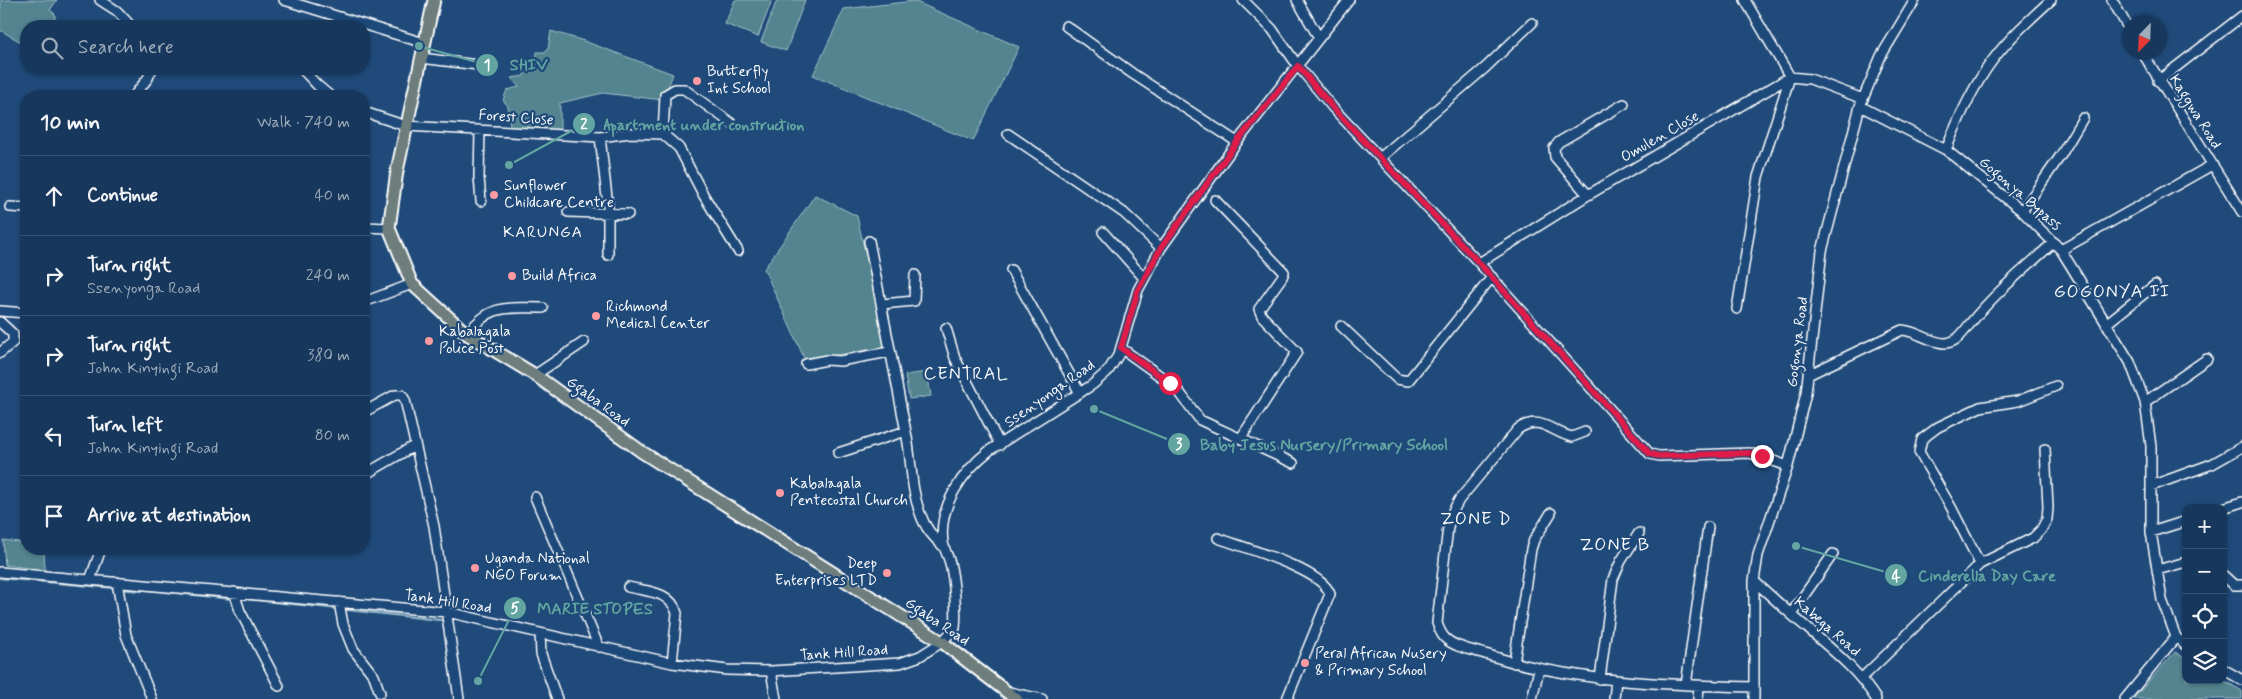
<!DOCTYPE html>
<meta charset="utf-8">
<style>
:root{--surface:#17385c;--page:#203f62;--text:#f1f3f6;--muted:#9eacbb;--line:#365272}
body{margin:0;font-family:Mynerve,sans-serif;background:var(--page);color:var(--text)}
.controls{position:absolute;right:15px;bottom:15px;display:grid;overflow:hidden;border-radius:10px;box-shadow:0 1px 4px #0004}
.controls button{width:45px;height:45px;display:grid;place-items:center;padding:0;border:0;border-bottom:1px solid var(--line);background:var(--surface);color:var(--text);font:25px sans-serif}
.compass{position:absolute;left:2122px;top:15px;width:45px;height:45px;border-radius:50%;background:var(--surface);box-shadow:0 1px 4px #0004;rotate:203deg}
.stop{position:absolute;width:15px;height:15px;margin:-11px;border:4px solid #e11d48;border-radius:50%;background:#fff}
.stop.end{background:#e11d48;border-color:#fff;box-shadow:0 1px 5px #0008}
.list{margin:0;padding:0;list-style:none}
h2{display:flex;justify-content:space-between;align-items:center;height:65px;margin:0;padding:0 20px;font-size:21px}
h2 small{font-size:16px;font-weight:400;color:var(--muted)}
.list li{display:grid;grid-template-columns:32px 1fr auto;gap:15px;align-items:center;box-sizing:border-box;height:80px;padding:0 20px;border-top:1px solid var(--line)}
.list b{display:block;font-size:19px;white-space:nowrap}
.list p{margin:0;font-size:16px;white-space:nowrap;color:var(--muted)}
.list em{font-size:16px;font-style:normal;color:var(--muted)}
.icon{flex:none;width:28px;height:28px;fill:none;stroke:currentColor;stroke-width:2;stroke-linecap:round;stroke-linejoin:round}
.map{position:relative;flex:none;width:2242px;height:699px;overflow:hidden}
.search{position:absolute;background:var(--surface);box-shadow:0 1px 4px #0004;left:20px;top:20px;width:350px;height:55px;display:flex;align-items:center;gap:12px;box-sizing:border-box;padding:0 18px;border-radius:20px;color:var(--muted);font-size:19px}
.panel{position:absolute;background:var(--surface);box-shadow:0 1px 4px #0004;left:20px;top:90px;width:350px;height:465px;border-radius:20px}
.map>svg:first-child{display:block}
</style>
<div class="map">
<svg width="2242" height="699" viewBox="0 0 2242 699">
<rect width="100%" height="100%" fill="#1f4a7a"/>
<filter id="ink" filterUnits="userSpaceOnUse"><feTurbulence type="fractalNoise" baseFrequency=".02" numOctaves="2"/><feDisplacementMap in="SourceGraphic" scale="10" xChannelSelector="R" yChannelSelector="G"/><feConvolveMatrix kernelMatrix="1 2 1 2 8 2 1 2 1" color-interpolation-filters="sRGB"/></filter>
<g filter="url(#ink)">
<path fill="#52848f" stroke="#a8c2c7" d="M1,0H57L50,10L55,14V21L50,22L47,26H26V45L0,30Z
M735,0H772L758,37L725,24Z
M777,0H805L786,51L761,42Z
M914,1L1019,47L973,141L813,75L844,9Z
M551,31L584,41L673,74L663,100L603,93L560,103V132L510,127L508,106L503,100L507,90L519,87L511,78L524,76L525,66C535,66 536,61 537,52H544L548,49Z
M815,195L857,216L886,347L805,360L764,269Z
M927,372L931,396L909,399L905,375Z
M3,540L26,543V549H44L45,570L5,565Z
M2175,652L2186,659V680H2223L2242,691V699H2133Z"/>
<g fill="none" stroke-linecap="round" stroke-linejoin="round">
<path stroke="#8fb1c5" stroke-width="2.5" d="M0,578L116,588
M121,589L142,591
M140,589L233,599
M247,599L440,620"/>
<g stroke="#fff" stroke-width="12">
<path id="minor" d="M100,0L117,11L131,26
M284,0L424,43
M1243,0L1272,29L1298,66L1333,108L1479,263L1650,454L1659,456L1750,453L1788,466
M1297,0L1319,38
M2112,0L2130,31
M1066,26L1133,74L1237,142
M2142,52L2242,212
M421,58L494,67
M302,69L317,85L330,96
M2158,81L2242,16
M134,96L148,78L152,69
M1860,106L1946,150L2022,211L2061,250L2130,362L2145,402L2151,446V532L2162,600L2176,637L2186,646
M364,112L406,126L600,137L630,133L663,134L679,148L704,196L738,251
M480,130L479,177L481,201
M663,134L665,95L675,89H684L731,123
M1008,134L1124,213L1161,248
M600,137L608,206V255
M1946,150C1958,119 1972,88 1992,61C2009,38 2030,19 2051,0
M1380,158L1485,68L1532,23
M1588,195L1555,157L1554,148L1559,142L1624,104
M1215,200L1284,272L1282,277L1259,309L1262,316L1297,352L1241,438
M10,207L26,208
M2022,211L2061,155L2083,118
M568,212L628,214
M364,227L389,228
M1103,232L1143,277
M869,241C882,305 893,368 906,432C912,460 910,486 920,513C925,528 933,537 944,547
M2061,250L2212,165
M1479,263L1588,195L1790,77L1810,79L1863,99
M1011,270L1080,393
M364,302L412,284
M882,304L914,301L915,275
M1737,309L1758,177L1790,77L1745,0
M0,311L26,313
M0,322L13,334V342L0,353
M2106,324L2155,285
M1341,326L1397,379L1408,381L1492,277
M946,328L955,358L1000,445
M467,334C491,303 507,308 543,308
M1121,348L1170,383L1180,393L1200,420L1293,463
M806,364L827,360L840,361L889,352
M1810,374L1902,330C1917,331 1931,343 1945,343C1956,343 1963,333 1969,325C1994,294 2024,269 2054,242
M535,375L584,342
M2145,402L2207,359
M364,412L395,395H402L405,400L434,526L459,699
M1585,432L1572,437C1551,432 1540,414 1518,429L1459,500L1452,513L1448,527L1437,623C1439,629 1441,635 1446,639C1456,648 1473,650 1485,654C1572,682 1664,685 1754,687
M838,453L906,431
M364,475L414,446
M2151,486L2212,464L2242,447
M535,497L599,647
M2223,508L2242,502
M2151,532L2186,521
M1218,538C1242,547 1323,570 1330,594L1287,699
M1980,564L1951,507L1919,452L1922,439L1938,427L1980,407L2018,401L2056,386
M2157,570L2186,562
M0,572L447,612L672,663L727,670L771,671L900,663L920,656L942,642L955,628C957,612 954,579 950,563C948,556 944,549 943,542C938,506 963,471 990,450L1092,385L1108,371L1119,354L1138,290L1161,248L1237,142L1349,0
M2223,575L2234,585H2242
M90,580L101,549
M1754,581C1771,596 1788,612 1806,627C1833,651 1856,668 1876,699
M117,582L126,635L152,699
M628,587C649,592 670,591 677,613L672,663
M234,592L240,611L279,686
M339,602L343,624L353,649L374,676L380,693
M1791,614L1833,554
M540,633L541,654L557,699
M1514,663L1531,549L1534,540L1551,513
M2223,669L2242,680
M771,671L776,699
M1862,678L1980,564L2033,538L2041,530L2047,519L2048,507L2045,449
M1600,679L1613,579L1621,561L1639,533
M1686,685L1708,527
M1009,692L1042,699
M1532,699L1539,669
M1614,699L1616,680
M1698,699L1699,686
M1754,699V581L1758,555L1788,466L1806,393L1822,251L1860,106L1881,56L1915,0
M2125,699L2176,637"/>
</g>
<g stroke="#fff" stroke-width="15">
<path id="major" d="M434,0L397,171L389,228L412,284L467,334L535,375L642,452L942,642L1016,699"/>
</g>
<use href="#minor" stroke="#1f4a7a" stroke-width="9"/>
<use href="#major" stroke="#6d7e7c" stroke-width="11"/>
</g>
</g>
<g fill="none" stroke-linecap="round" stroke-linejoin="round" filter="url(#ink)">
<path stroke="#e11d48" stroke-width="6" d="M1170,383L1121,348L1138,290L1161,248L1237,142L1298,66L1333,108L1479,263L1650,454L1659,456L1750,453L1762,456"/>
</g>
<g fill="#ff9aa2" stroke="#1f4a7a" stroke-width="2">
<circle cx="697" cy="81" r="5"/>
<circle cx="494" cy="195" r="5"/>
<circle cx="512" cy="276" r="5"/>
<circle cx="596" cy="316" r="5"/>
<circle cx="429" cy="341" r="5"/>
<circle cx="780" cy="493" r="5"/>
<circle cx="475" cy="568" r="5"/>
<circle cx="887" cy="573" r="5"/>
<circle cx="1305" cy="663" r="5"/>
</g>
<g text-anchor="middle" dominant-baseline="central" stroke-width="4.5" stroke-linejoin="round" paint-order="stroke">
<g font-size="15" fill="#fff" stroke="#1f4a7a" text-anchor="start">
<text x="707" y="72">Butterfly<tspan x="707" dy="17">Int School</tspan></text>
<text x="504" y="186">Sunflower<tspan x="504" dy="17">Childcare Centre</tspan></text>
<text x="522" y="276">Build Africa</text>
<text x="606" y="307">Richmond<tspan x="606" dy="17">Medical Center</tspan></text>
<text x="439" y="332">Kabalagala<tspan x="439" dy="17">Police Post</tspan></text>
<text x="790" y="484">Kabalagala<tspan x="790" dy="17">Pentecostal Church</tspan></text>
<text x="485" y="559">Uganda National<tspan x="485" dy="17">NGO Forum</tspan></text>
<text x="877" y="564" text-anchor="end">Deep<tspan x="877" dy="17">Enterprises LTD</tspan></text>
<text x="1315" y="654">Peral African Nusery<tspan x="1315" dy="17">&amp; Primary School</tspan></text>
</g>
<g font-size="15" fill="#fff" stroke="#1f4a7a">
<text transform="translate(2195 112) rotate(58)">Kaggwa Road</text>
<text transform="translate(516 118) rotate(4)">Forest Close</text>
<text transform="translate(1660 137) rotate(-30)">Omulen Close</text>
<text transform="translate(2020 194) rotate(41)">Gogonya Bypass</text>
<text transform="translate(1798 342) rotate(-83)">Gogonya Road</text>
<text transform="translate(1050 394) rotate(-35)">Ssenyonga Road</text>
<text transform="translate(598 402) rotate(36)">Ggaba Road</text>
<text transform="translate(448 602) rotate(9)">Tank Hill Road</text>
<text transform="translate(937 622) rotate(34)">Ggaba Road</text>
<text transform="translate(1827 627) rotate(41)">Kabega Road</text>
<text transform="translate(844 653) rotate(-4)">Tank Hill Road</text>
</g>
<g font-size="16" letter-spacing="1" fill="#fff" stroke="#1f4a7a">
<text x="543" y="232">KARUNGA</text>
</g>
<g font-size="18" letter-spacing="1" fill="#fff" stroke="#1f4a7a">
<text x="2112" y="292">GOGONYA II</text>
<text x="966" y="374">CENTRAL</text>
<text x="1476" y="519">ZONE D</text>
<text x="1615" y="545">ZONE B</text>
</g>
</g>
<path fill="none" stroke="#63a6a1" stroke-width="2" d="M419 46L487 65M509 165L584 124M1094 409L1179 444M1796 546L1896 575M478 681L515 608"/>
<g fill="#63a6a1" stroke="#1f4a7a" stroke-width="2">
<circle cx="419" cy="46" r="5"/>
<circle cx="509" cy="165" r="5"/>
<circle cx="1094" cy="409" r="5"/>
<circle cx="1796" cy="546" r="5"/>
<circle cx="478" cy="681" r="5"/>
<circle cx="487" cy="65" r="12"/>
<circle cx="584" cy="124" r="12"/>
<circle cx="1179" cy="444" r="12"/>
<circle cx="1896" cy="575" r="12"/>
<circle cx="515" cy="608" r="12"/>
</g>
<g font-size="15" text-anchor="middle" font-weight="bold" fill="#fff">
<text x="487" y="70">1</text>
<text x="584" y="129">2</text>
<text x="1179" y="449">3</text>
<text x="1896" y="581">4</text>
<text x="515" y="613">5</text>
</g>
<g font-size="16" text-anchor="middle" font-weight="bold" fill="#63a6a1" stroke="#1f4a7a" stroke-width="4.5" stroke-linejoin="round" paint-order="stroke">
<text x="529" y="70">SHIV</text>
<text x="704" y="130">Apartment under construction</text>
<text x="1324" y="450">Baby Jesus Nursery/Primary School</text>
<text x="1987" y="581">Cinderella Day Care</text>
<text x="595" y="614">MARIE STOPES</text>
</g>
</svg>
<div class="controls">
<button>+</button>
<button>−</button>
<button><svg class="icon" aria-label="locate" viewBox="0 0 24 24"><circle cx="12" cy="12" r="6"/><path d="M12 2v4M12 18v4M2 12h4M18 12h4"/></svg></button>
<button><svg class="icon" aria-label="layers" viewBox="0 0 24 24"><path d="M12 4l9 5-9 5-9-5zM3 14l9 5 9-5"/></svg></button>
</div>
<svg class="compass" viewBox="-18 -18 36 36"><path d="M0-13l5 13h-10z" fill="#e53935"/><path d="M0 13l5-13h-10z" fill="#9eacbb"/></svg>
<div class="stop" style="left:1170px;top:383px"></div>
<div class="stop end" style="left:1762px;top:456px"></div>
<div class="search"><svg class="icon" aria-label="search" viewBox="0 0 24 24"><circle cx="10" cy="10" r="6"/><path d="M15 15l6 6"/></svg>Search here</div>
<section class="panel">
<h2>10 min<small>Walk · 740 m</small></h2>
<ul class="list">
<li><svg class="icon" aria-label="ahead" viewBox="0 0 24 24"><path d="M12 20V5M6 11l6-6 6 6"/></svg><div><b>Continue</b></div><em>40 m</em></li>
<li><svg class="icon" aria-label="right" viewBox="0 0 24 24"><path d="M7 20v-9h11M14 6l5 5-5 5"/></svg><div><b>Turn right</b><p>Ssenyonga Road</p></div><em>240 m</em></li>
<li><svg class="icon" aria-label="right" viewBox="0 0 24 24"><path d="M7 20v-9h11M14 6l5 5-5 5"/></svg><div><b>Turn right</b><p>John Kinyingi Road</p></div><em>380 m</em></li>
<li><svg class="icon" aria-label="left" viewBox="0 0 24 24"><path d="M17 20v-9H6M10 6l-5 5 5 5"/></svg><div><b>Turn left</b><p>John Kinyingi Road</p></div><em>80 m</em></li>
<li><svg class="icon" aria-label="arrive" viewBox="0 0 24 24"><path d="M6 21V4h12l-3 4 3 4H6"/></svg><div><b>Arrive at destination</b></div></li>
</ul>
</section>
</div>
